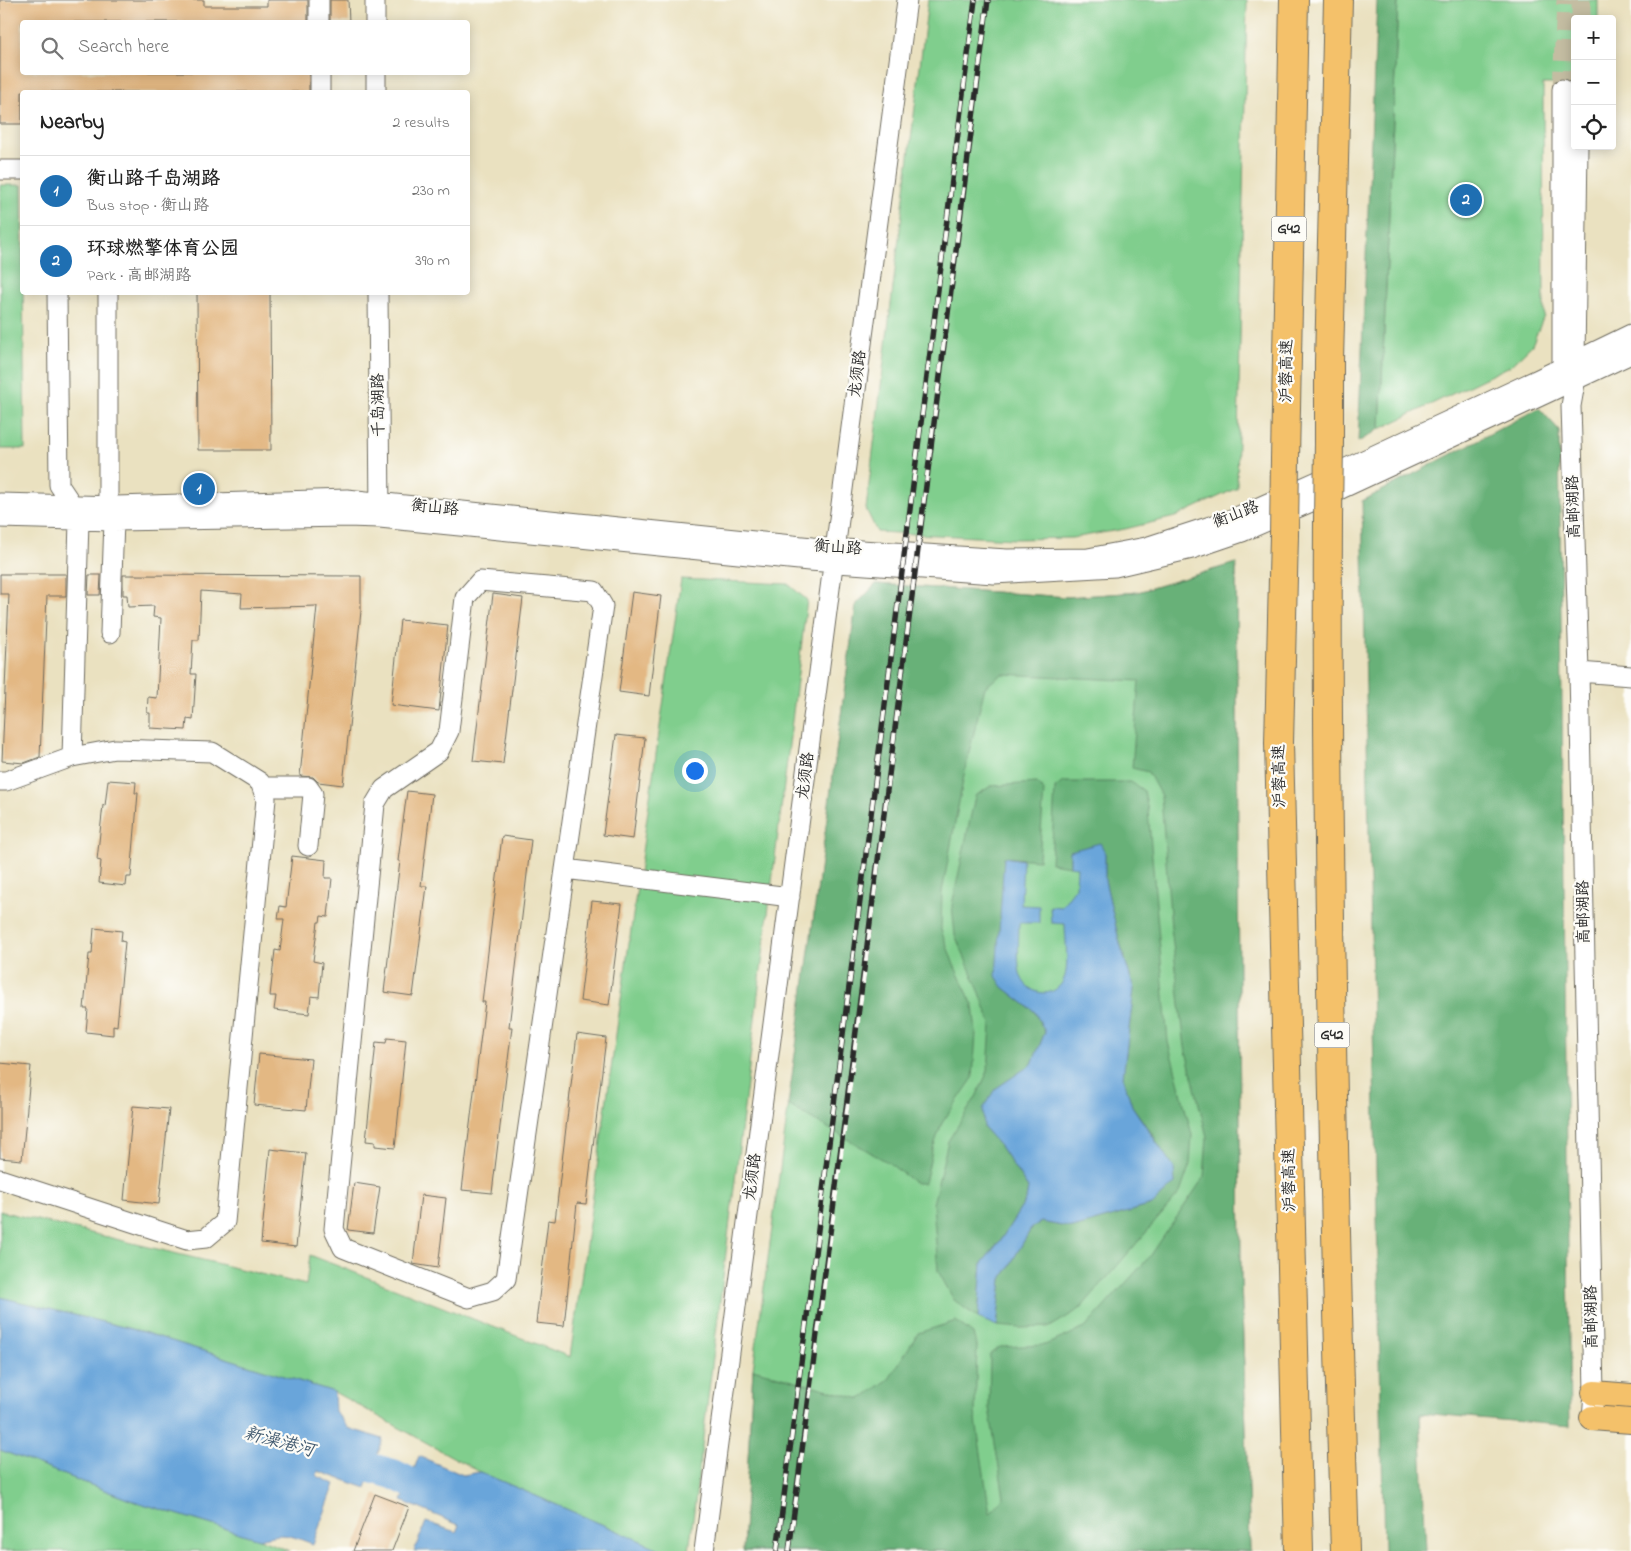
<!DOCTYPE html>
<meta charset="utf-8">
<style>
:root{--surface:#fff;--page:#f2f2f2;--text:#222;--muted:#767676;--line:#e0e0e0;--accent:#1f6fb2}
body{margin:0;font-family:"Indie Flower","LXGW WenKai TC",sans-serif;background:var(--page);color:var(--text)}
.controls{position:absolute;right:15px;top:15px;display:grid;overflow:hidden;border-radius:5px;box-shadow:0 2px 12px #0003}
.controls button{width:45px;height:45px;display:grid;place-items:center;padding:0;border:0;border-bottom:1px solid var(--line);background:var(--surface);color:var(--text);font:25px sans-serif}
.you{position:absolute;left:694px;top:770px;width:18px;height:18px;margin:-12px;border:4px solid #fff;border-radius:50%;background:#1a73e8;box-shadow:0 0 0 8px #1a73e833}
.badge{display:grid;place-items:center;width:32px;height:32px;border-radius:50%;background:var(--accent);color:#fff;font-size:16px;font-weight:700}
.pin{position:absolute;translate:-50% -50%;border:2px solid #fff;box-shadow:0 1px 5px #0006}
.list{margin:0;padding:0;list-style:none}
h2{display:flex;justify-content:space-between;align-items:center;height:65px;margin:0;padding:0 20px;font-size:21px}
h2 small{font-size:16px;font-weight:400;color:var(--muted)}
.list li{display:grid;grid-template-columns:32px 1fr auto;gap:15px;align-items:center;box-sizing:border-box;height:70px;padding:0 20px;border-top:1px solid var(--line)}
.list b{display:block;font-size:19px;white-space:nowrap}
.list p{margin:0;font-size:16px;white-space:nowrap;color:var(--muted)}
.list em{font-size:16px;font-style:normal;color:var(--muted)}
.icon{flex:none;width:28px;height:28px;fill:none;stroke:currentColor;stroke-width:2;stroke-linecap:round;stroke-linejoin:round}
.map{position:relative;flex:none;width:1631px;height:1551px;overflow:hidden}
.search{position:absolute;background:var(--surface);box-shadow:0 2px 12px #0003;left:20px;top:20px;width:450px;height:55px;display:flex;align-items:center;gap:12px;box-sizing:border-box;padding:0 18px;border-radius:5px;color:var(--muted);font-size:19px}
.panel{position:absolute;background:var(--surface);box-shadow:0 2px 12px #0003;left:20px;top:90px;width:450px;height:205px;border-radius:5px}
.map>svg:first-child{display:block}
</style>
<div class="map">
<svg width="1631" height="1551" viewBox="0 0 1631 1551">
<rect width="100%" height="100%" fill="#fdfcf7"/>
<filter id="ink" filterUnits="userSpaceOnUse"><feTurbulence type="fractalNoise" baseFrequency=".02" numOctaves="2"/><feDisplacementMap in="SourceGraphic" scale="10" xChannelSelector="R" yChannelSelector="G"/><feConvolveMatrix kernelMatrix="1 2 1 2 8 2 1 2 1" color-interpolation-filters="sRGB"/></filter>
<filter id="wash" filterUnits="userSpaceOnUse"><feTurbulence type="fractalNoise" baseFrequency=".0096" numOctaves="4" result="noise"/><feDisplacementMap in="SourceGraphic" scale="20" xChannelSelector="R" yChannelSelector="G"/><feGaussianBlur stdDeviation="1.12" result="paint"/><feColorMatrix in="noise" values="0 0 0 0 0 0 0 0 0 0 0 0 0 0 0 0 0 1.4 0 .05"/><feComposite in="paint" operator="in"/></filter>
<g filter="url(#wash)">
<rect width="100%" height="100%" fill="#eae1c0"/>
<path fill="#80ce8d" stroke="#567c5c" d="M928,0H1247L1237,488L1175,517L1125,529L1072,538L1015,539L877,532L866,509Z
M1398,0H1598V19H1575V84H1543L1544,316L1532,345L1510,366L1380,429Z
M0,185H22L25,449H0Z
M1236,563L1241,1280L1250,1551H743L753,1369L856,605L876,584L1067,597L1138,592Z
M681,579L788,584L807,600L689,1551H664L480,1472L334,1392L140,1331L0,1297V1211L306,1285L310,1255L570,1357Z
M0,1450L130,1500L259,1539L290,1551H0Z"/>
<path fill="#68b178" stroke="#4a6e52" d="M1377,0H1398L1380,429L1358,442Z
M1539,408L1559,430L1570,1426L1420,1413L1426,1551H1384L1362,501Z
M1236,563L1241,1280L1250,1551H743L753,1369L861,1399L889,1379L918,1333L956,1321L973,1334L977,1347L975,1413L990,1514L1004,1497L989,1408L990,1354L1000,1347L1045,1345L1085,1328L1151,1255L1204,1177L1207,1137L1185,1047L1171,927L1161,796L1148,772L1132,768L1139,681L1002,674L985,687L966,765L942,892L941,930L954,965L973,1005L976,1033L973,1078L942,1123L932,1151L925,1183H915L889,1163L788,1105L856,605L876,584L1067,597L1138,592Z
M1063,782H1131L1144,791L1148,810L1168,1042L1192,1135L1190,1164L1180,1193L1080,1309L1050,1327L1021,1328L997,1326L1002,1279L1032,1227L1041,1222L1073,1228L1152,1205L1175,1183L1155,1138L1132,1106L1123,1077L1134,989L1119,940L1105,880V851H1070V866L1051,863L1055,788Z
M1037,783L1044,790L1039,860L1004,857L1003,987L1035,1012L1045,1032L1032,1064L995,1089L984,1128L1000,1146L1028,1188L1026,1200L1000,1241L982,1263L978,1318L954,1300L938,1271L933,1204L948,1141L976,1097L988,1071L991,1024L980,993L955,935L952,905L975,796L991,786Z"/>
<path fill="#69a5da" stroke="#4a6882" d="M1100,843L1105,852V880L1119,940L1134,989L1123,1077L1132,1106L1174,1168L1175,1183L1152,1205L1073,1228L1041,1222L1032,1227L1002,1279L997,1326L978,1318L982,1263L1000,1241L1026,1200L1028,1188L1000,1146L984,1128L983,1109L995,1089L1032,1064L1045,1032L1035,1012L1003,987L996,976L1004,857L1023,860L1021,905L1039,906V923H1019C1019,937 1017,960 1020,973C1025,994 1052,1001 1063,981C1070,969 1065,939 1065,924L1051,923L1050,906L1061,907L1076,887L1077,867L1070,866V851Z
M0,1297L140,1331L334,1392L335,1411L348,1428L383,1439L366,1488L318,1471L317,1476L335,1484L313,1544C289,1535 284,1532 259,1539L130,1500L0,1450Z
M419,1456L463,1475L480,1472L664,1551H414L426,1522L456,1532L459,1525L402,1501Z"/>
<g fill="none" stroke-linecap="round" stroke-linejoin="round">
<path stroke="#69a5da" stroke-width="30" d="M334,1458L393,1474L447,1501"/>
</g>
<g id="blocks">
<path fill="#e3b883" d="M0,0H204V6H267V0H308V22H22V72H309V92H22V124H0Z
M330,0H348L349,22H330Z
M197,292H270L271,450H198Z
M0,574H66V596H47L40,757L24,763L2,761L9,594H0Z
M89,575H101L100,595H88Z
M123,575L361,576V611L343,785L318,782L313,777L300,776L317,606L241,608L242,594L201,591L199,640H193L191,674H196L193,720L187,719L186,730L150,728V713H147L148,697L157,698L161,618L153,617L154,606L128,607L127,595H123Z
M632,592L661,596L649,696L619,692Z
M493,594L523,598L503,764L473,761Z
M400,620L448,625L439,711L391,705Z
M616,735L645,738L633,839L603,835Z
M108,780L136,782L135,793H138L131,877H127L126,886L99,883L101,861L97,860L103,805L105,806Z
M407,791L432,794L421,886H427L413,996L384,992L400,861H398Z
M502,836L531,840L509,1027H512L492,1193L462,1190L485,1002H482Z
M292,856L326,860L325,878H332L328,917L321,916L320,922H318L313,961L322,963L319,997L311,996L309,1014L274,1010L276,996H270L275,950L280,951L284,919H278L280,906L286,907Z
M592,901L622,904L609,1005L580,1001Z
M94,928L122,931L121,941L125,942L117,1026L113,1025V1035L86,1032L88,1009H84L89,954H92Z
M577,1034L606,1038L586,1204L577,1203L564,1326L536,1323L548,1220L555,1221Z
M387,1038L406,1040L395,1148L375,1146V1142L366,1141L376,1042L386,1043Z
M259,1054L311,1059L306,1110L254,1105Z
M0,1063L31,1066L22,1160L0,1158Z
M133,1106L169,1109L159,1204L124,1200Z
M270,1149L306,1153L296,1247L261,1243Z
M354,1183L380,1187L373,1233L348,1230Z
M421,1195L446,1198L438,1268L413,1264Z
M375,1494L409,1507L392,1551H353Z"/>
</g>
</g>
<g filter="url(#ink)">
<use href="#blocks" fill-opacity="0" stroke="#6e6b5f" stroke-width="1"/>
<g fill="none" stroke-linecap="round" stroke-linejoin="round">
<path stroke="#c4bda2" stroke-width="19" stroke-dasharray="19 9" stroke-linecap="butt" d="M1581,19V0
M1562,89L1566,0"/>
<g stroke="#6e6b5f" stroke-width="21">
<path id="minor" d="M319,0V22
M375,0V22
M320,72V92
M376,72V92
M1562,89V367L1563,378
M1578,146L1575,360L1576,378L1571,406L1579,672L1594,1393L1592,1418
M0,170H22
M57,292L59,485L73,506L79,521L72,757
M108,292V506L114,521L110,633
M378,292L380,514
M0,503L117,506L347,499L812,547L1007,559L1088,558L1146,547L1232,519L1340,471L1538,379L1631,334
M0,518L114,521L346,517L380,518L809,561L994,574L1115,567L1192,549L1242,532L1341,489L1631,354
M480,581L594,591L603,606L506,1279L493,1291L469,1298L343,1248L334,1229L375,804L384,789L439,751L449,731L465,598Z
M1579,672L1631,676
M0,781H6L72,757L115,749L212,752L260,782L266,799L225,1222L206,1238L187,1240L0,1179
M262,787H308L313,794L308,846
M565,869L790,897
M704,1551L907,0"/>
</g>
<g stroke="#6e6b5f" stroke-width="26">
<path id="major" d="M1594,1393L1631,1396
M1592,1418L1631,1421"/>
</g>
<g stroke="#6e6b5f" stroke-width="30">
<path id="highway" d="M1329,441V361L1338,0
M1285,459L1294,0
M1328,520C1326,864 1334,1207 1345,1551
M1284,535L1279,743L1299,1551"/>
</g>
<use href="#minor" stroke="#fff" stroke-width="19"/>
<use href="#major" stroke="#f4c16a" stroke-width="24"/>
<use href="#highway" stroke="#f4c16a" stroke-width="28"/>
<g stroke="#2b2b2b" stroke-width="5.5">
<path id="rail" d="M777,1551L975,0
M789,1551C859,1034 920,517 988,0"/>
</g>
<use href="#rail" stroke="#fdfcf7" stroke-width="4" stroke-dasharray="11" stroke-linecap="butt"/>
<g stroke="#6e6b5f" stroke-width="30" stroke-linecap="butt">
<path id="highway-bridge" d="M1328,520L1329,441
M1284,535L1285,459"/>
</g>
<use href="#highway-bridge" stroke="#f4c16a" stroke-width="28"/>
</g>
</g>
<g text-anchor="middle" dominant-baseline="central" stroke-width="4.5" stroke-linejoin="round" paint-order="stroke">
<g fill="#fdfcf7" stroke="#6a6a68" stroke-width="1">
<rect x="1271.5" y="216.5" width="35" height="25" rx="4"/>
<rect x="1314.5" y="1022.5" width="35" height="25" rx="4"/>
</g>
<g font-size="15" font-weight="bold" fill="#2b2b2b">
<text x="1289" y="229">G42</text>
<text x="1332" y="1035">G42</text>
</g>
<g font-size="16" fill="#2b2b2b" stroke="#fdfcf7">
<text transform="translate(1287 371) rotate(-89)">沪蓉高速</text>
<text transform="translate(858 374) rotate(-83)">龙须路</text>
<text transform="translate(379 405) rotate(-91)">千岛湖路</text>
<text transform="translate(1574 507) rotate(-92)">高邮湖路</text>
<text transform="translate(435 508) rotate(6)">衡山路</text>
<text transform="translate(1236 515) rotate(-21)">衡山路</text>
<text transform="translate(838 548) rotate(4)">衡山路</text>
<text transform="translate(806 776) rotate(-83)">龙须路</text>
<text transform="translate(1280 776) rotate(-91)">沪蓉高速</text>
<text transform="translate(1584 912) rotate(-91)">高邮湖路</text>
<text transform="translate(753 1177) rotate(-83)">龙须路</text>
<text transform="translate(1290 1180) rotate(-91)">沪蓉高速</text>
<text transform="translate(1592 1317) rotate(-91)">高邮湖路</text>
</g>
<g font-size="18" font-style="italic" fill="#445c71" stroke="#fdfcf7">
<text transform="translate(279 1443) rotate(15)">新澡港河</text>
</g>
</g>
</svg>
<div class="controls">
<button>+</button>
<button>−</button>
<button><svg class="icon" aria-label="locate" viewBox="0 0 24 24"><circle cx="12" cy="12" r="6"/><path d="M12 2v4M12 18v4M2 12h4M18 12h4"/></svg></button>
</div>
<div class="you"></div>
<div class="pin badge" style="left:199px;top:489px">1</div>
<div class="pin badge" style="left:1466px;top:200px">2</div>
<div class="search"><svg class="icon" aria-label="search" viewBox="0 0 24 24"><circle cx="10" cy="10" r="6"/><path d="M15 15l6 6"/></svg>Search here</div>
<section class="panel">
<h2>Nearby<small>2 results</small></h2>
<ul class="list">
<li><span class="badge">1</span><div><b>衡山路千岛湖路</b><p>Bus stop · 衡山路</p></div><em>230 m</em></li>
<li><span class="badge">2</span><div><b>环球燃擎体育公园</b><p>Park · 高邮湖路</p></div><em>390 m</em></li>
</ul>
</section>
</div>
